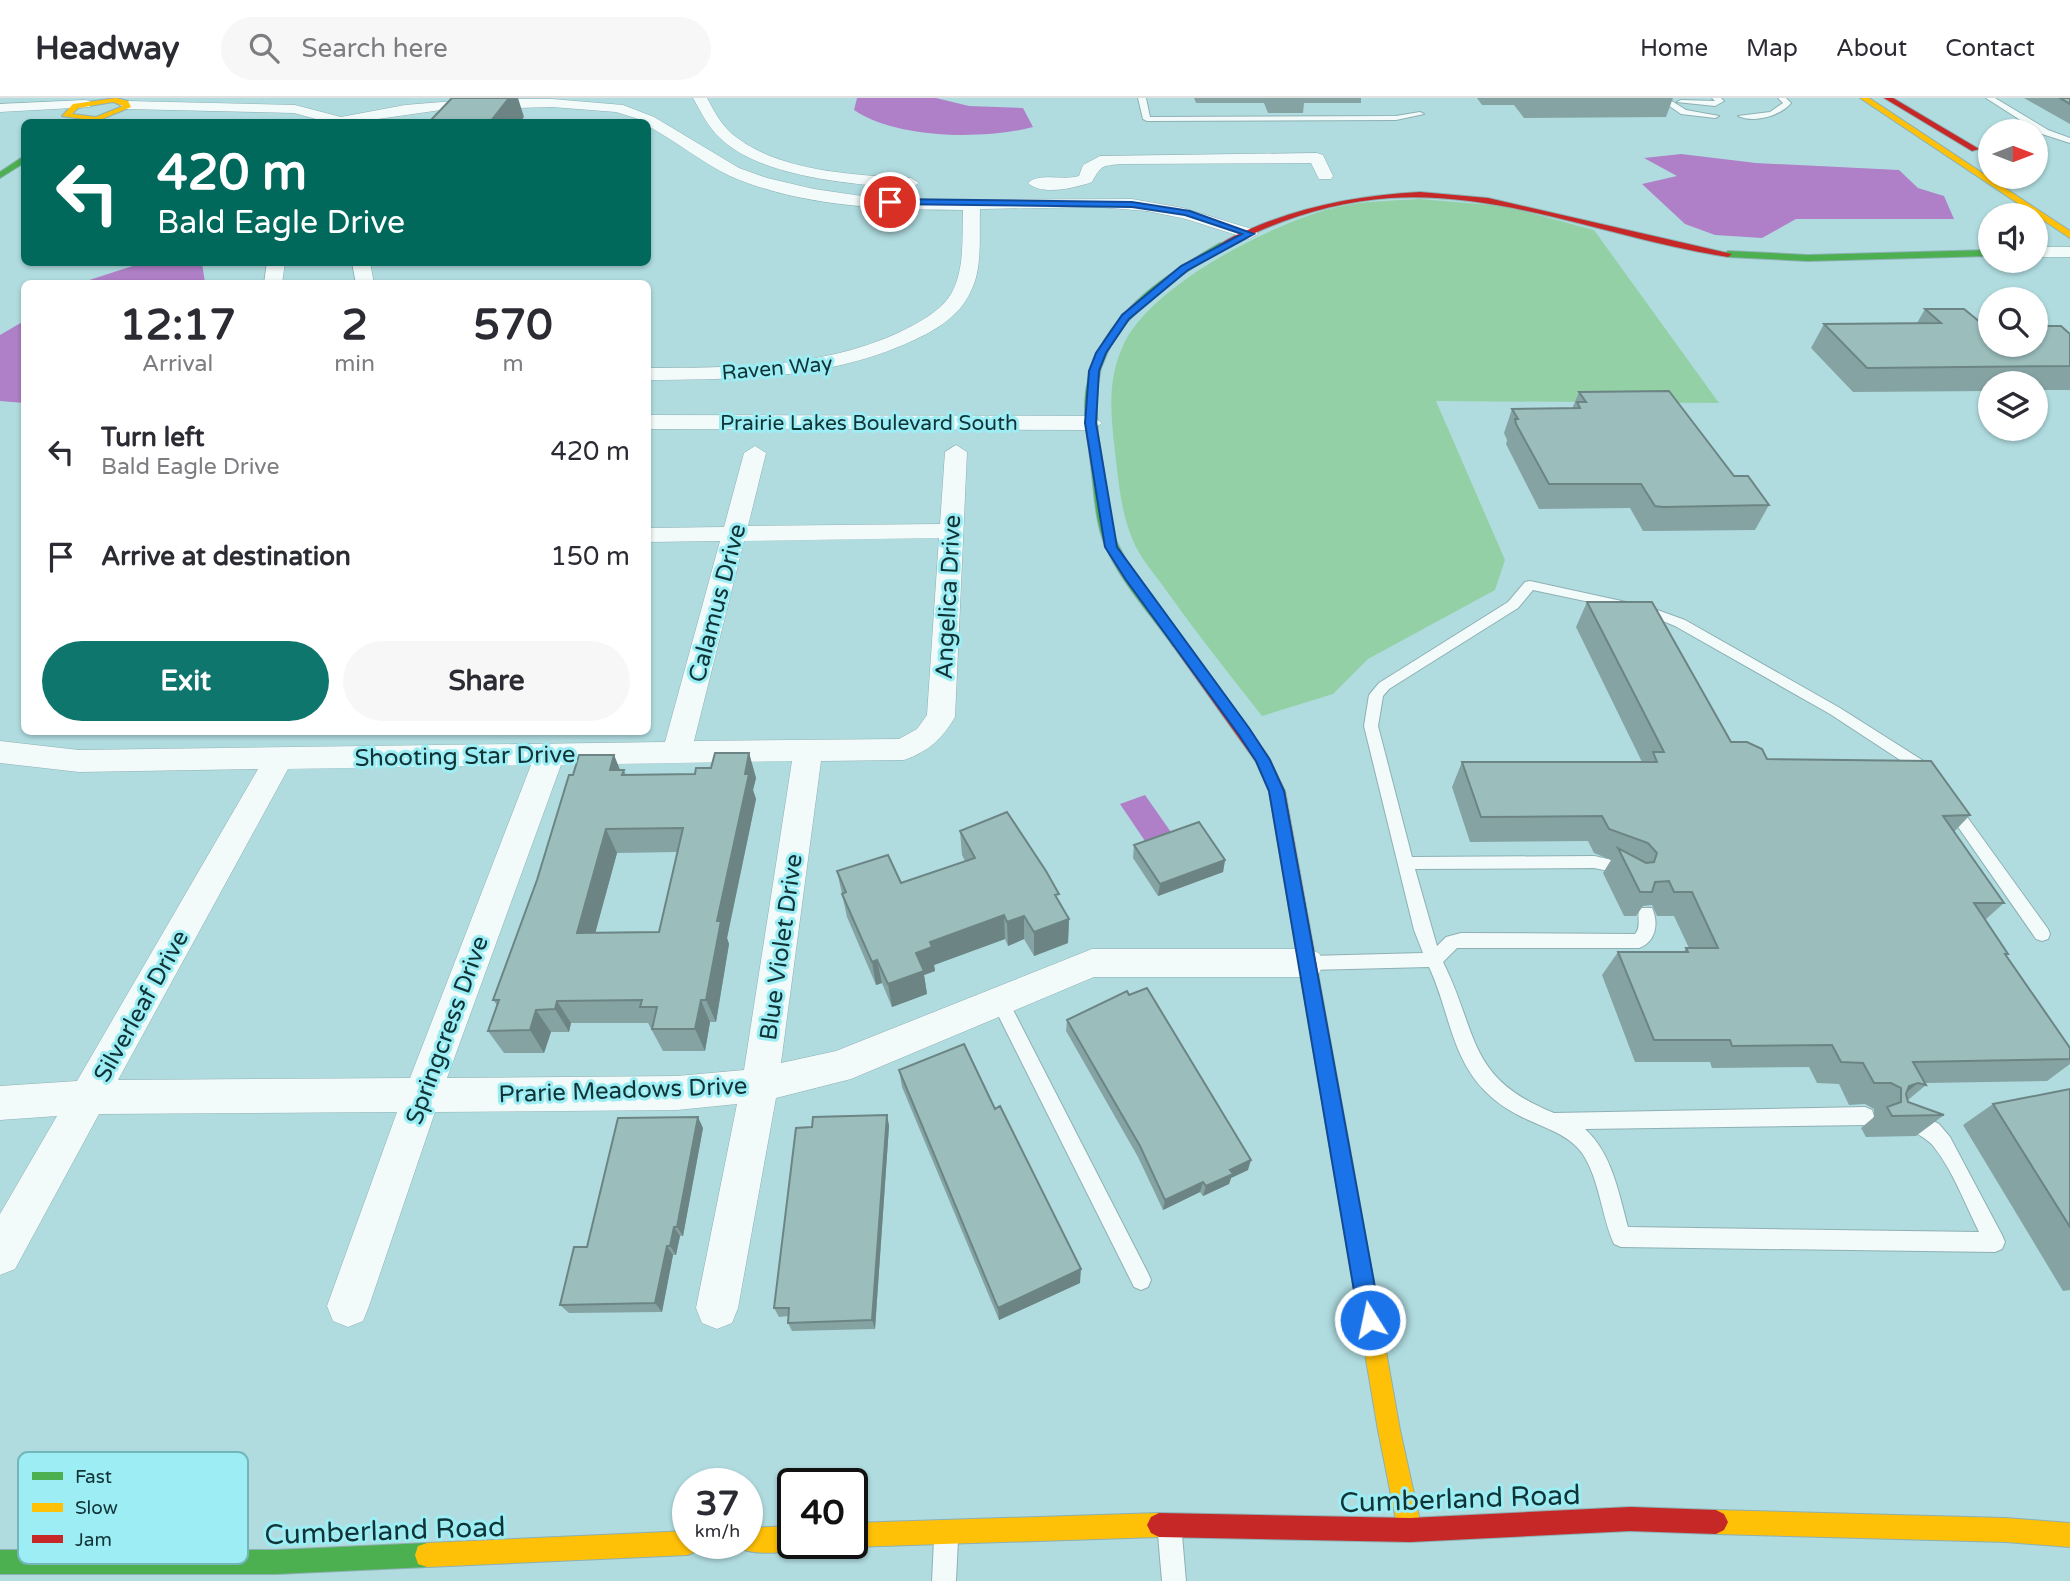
<!DOCTYPE html>
<style>
:root{--surface:#fff;--page:#f7f7f7;--text:#2b2b33;--muted:#7c7c81;--line:#e1e1e2;--accent:#0f766e}
body{margin:0;font-family:"Varela Round",sans-serif;background:var(--page);color:var(--text);height:100vh;display:flex;flex-direction:column;font-size:26px;white-space:nowrap}
*{box-sizing:border-box;margin:0}
p{font-size:23px;color:var(--muted)}
.icon{flex:none;width:38px;height:38px;fill:none;stroke:currentColor;stroke-width:2;stroke-linecap:round;stroke-linejoin:round}
.map{position:relative;flex:1;overflow:hidden}
.drawer{position:absolute;left:21px;top:182px;width:630px;height:455px;display:flex;flex-direction:column;background:var(--surface);border-radius:10px;box-shadow:0 2px 5px #0004}
.drawer>*{flex:none}
.top-card{position:absolute;left:21px;top:21px;width:630px;height:147px;border-radius:10px;box-shadow:0 2px 5px #0004;background:#00695c;color:#fff;overflow:hidden}
.needle{width:46px;rotate:90deg}
.fabs{position:absolute;left:1978px;top:21px;display:grid;gap:14px}
.fabs a{display:grid;place-items:center;width:70px;height:70px;border-radius:50%;background:var(--surface);box-shadow:0 2px 5px #0004;font-size:35px}
.speed{position:absolute;left:672px;top:1370px;display:flex;gap:14px;font-size:35px;font-weight:700;text-align:center}
.speed>*{display:grid;place-content:center;width:91px;height:91px;border-radius:50%;background:var(--surface);box-shadow:0 2px 5px #0004;line-height:1}
.speed small{font-size:18px;font-weight:400}
.speed .limit{border:4px solid #111;border-radius:10px;background:#fff;color:#111}
.pin{position:absolute;display:grid;place-items:center;width:60px;height:60px;color:#fff;margin:-30px;border:4px solid #fff;border-radius:50%;box-shadow:0 2px 7px #0007}
.me{position:absolute;width:77px;margin:-38px;rotate:350deg;stroke-linejoin:round;filter:drop-shadow(0 0 5px #0008)}
.turn{display:flex;align-items:center;gap:24px;height:147px;padding:0 21px;font-size:32px}
.turn .icon{width:91px;height:91px;stroke-width:2.5}
.turn b{display:block;font-size:49px;line-height:60px}
.eta{display:flex;justify-content:space-evenly;align-items:center;height:119px;text-align:center}
.eta b{font-size:42px;font-weight:700;line-height:49px}
.primary-button{display:flex;gap:14px;margin-top:auto;padding:14px 21px}
.primary-button a{flex:1;height:80px;border-radius:42px;background:var(--accent);color:#fff;font-size:28px;font-weight:700;line-height:80px;text-align:center}
.primary-button a+a{background:var(--page);color:var(--text)}
ul{padding:0;list-style:none}
li{display:flex;align-items:center;gap:21px;height:105px;padding:0 21px}
li div{flex:1}
li b{display:block;font-size:26px}
li em{font-style:normal}
header{display:flex;align-items:center;gap:42px;box-sizing:border-box;height:98px;padding:0 35px;background:var(--surface);border-bottom:2px solid var(--line)}
header strong{font-size:33px}
nav{display:flex;gap:38px;margin-inline-start:auto;font-size:24px}
.search{width:490px;height:63px;background:var(--page);display:flex;align-items:center;gap:18px;box-sizing:border-box;padding:0 24px;border-radius:38px;color:var(--muted);font-size:26px}
.map>svg:first-child{display:block}
.green{fill:#93d0a5}
.water{fill:#af80c7}
.lines{fill:none;stroke-linecap:round;stroke-linejoin:round}
.lane-casing{stroke:#8db0b3;stroke-width:2}
.street-casing{stroke:#8db0b3;stroke-width:1}
.fast-casing{stroke:#8db0b3;stroke-width:2}
.slow-casing{stroke:#8db0b3;stroke-width:2}
.jam-casing{stroke:#8db0b3;stroke-width:2}
.lane{fill:#f3fafa;fill-rule:evenodd}
.street{fill:#f3fafa;fill-rule:evenodd}
.fast{fill:#4caf50;fill-rule:evenodd}
.slow{fill:#ffc107;fill-rule:evenodd}
.jam{fill:#c62828;fill-rule:evenodd}
.wall{fill:#85a3a3;fill-rule:evenodd}
.shaded-wall{fill:#6c8584}
.building{fill:#9bbebd;stroke:#6c8584;stroke-width:2;fill-rule:evenodd}
.route{fill:#1a73e8;stroke:#114b97;stroke-width:2}
.labels{text-anchor:middle;stroke-width:6;stroke-linejoin:round;paint-order:stroke}
.far-street-label{font-size:21px;fill:#103336;stroke:#9ceef4}
.street-label{font-size:24px;fill:#103336;stroke:#9ceef4}
.near-street-label{font-size:28px;fill:#103336;stroke:#9ceef4}
.key{fill:#9ceef4;stroke:#72b6bb;stroke-width:2}
.key-label{font-size:19px;fill:#103336}
</style>
<header>
<strong>Headway</strong>
<div class="search"><svg class="icon" aria-label="search" viewBox="0 0 24 24"><circle cx="10" cy="10" r="6"/><path d="M15 15l6 6"/></svg>Search here</div>
<nav><a>Home</a><a>Map</a><a>About</a><a>Contact</a></nav>
</header>
<div class="map">
<svg width="2070" height="1483" viewBox="0 0 2070 1483">
<rect width="100%" height="100%" fill="#b0dce0"/>
<path class="green" d="M1419 101 1504 108 1594 132 1719 305 1436 303 1505 462 1495 492 1368 561 1333 596 1262 618C1230 577 1198 537 1168 495 1158 480 1143 464 1135 447 1121 417 1119 387 1115 354 1111 318 1107 284 1122 250 1147 189 1268 128 1329 111 1358 103 1389 103 1419 101Z"/>
<path class="water" d="M857 0H936L969 8 1023 10 1033 29C984 42 897 41 854 12Z
M1681 56 1756 65 1899 72 1918 90 1944 98 1954 121H1796L1762 140 1715 137 1685 126 1642 86 1677 78 1644 60Z
M142 165H202L205 185H80Z
M24 223V305L0 303V237Z
M1145 697 1173 737 1147 746 1120 706Z"/>
<g class="lines">
<defs>
<path id="lane" d="M1138 0H1146L1150 19 1396 18 1420 14 1424 16 1396 22 1147 23 1143 21Z
M1658 0H1667L1686 12 1719 18 1715 20 1681 16Z
M1712 0H1721L1724 3 1715 8 1677 4 1681 2 1715 3Z
M1778 0H1786L1791 5C1779 19 1754 25 1738 18L1770 14 1783 5Z
M1986 0H1995L2048 32 2070 40V45L2042 36Z
M340 22 343 24H335L336 22Z
M1530 483 1649 509 1685 522 1840 610 1933 669 1935 673 1928 678 1923 677 1830 616 1675 528 1646 516 1533 492 1518 510 1389 591 1383 598 1378 628 1412 759 1594 758C1609 761 1626 764 1635 777L1633 781 1627 783 1608 773 1594 770 1415 771 1437 848 1446 839 1461 835 1635 836C1642 828 1636 819 1640 810H1652C1659 825 1656 844 1639 850H1457L1443 864C1479 936 1466 980 1554 1015L1865 1009 1872 1012 1874 1018 1872 1024 1865 1027 1585 1031C1612 1055 1619 1096 1628 1129L1979 1134C1965 1106 1953 1073 1934 1049 1925 1037 1906 1033 1901 1020L1903 1014 1910 1011 1939 1026 1950 1039 2002 1137 2005 1144 2002 1151 1995 1154 1621 1149 1614 1146C1601 1117 1600 1082 1582 1055 1566 1034 1540 1029 1518 1017 1502 1009 1487 997 1476 983 1450 949 1447 907 1429 869L1309 872 1303 870 1300 865 1303 860 1309 858 1423 855 1414 832 1364 628 1369 597 1379 585 1508 504 1525 484Z
M1952 703 1957 705 2048 831 2050 836 2048 841 2042 843 2036 841 1947 713 1944 709 1947 705Z
M1000 895 1006 898 1148 1175 1151 1182 1148 1189 1141 1192 1134 1189 991 903 994 898Z
M1170 1425 1178 1429 1182 1437 1186 1483H1162L1158 1437 1162 1429Z
M946 1430 954 1434 958 1442 956 1483H932L934 1442 938 1434Z"/>
<path id="street" d="M693 0H707C714 13 721 26 732 36 778 74 854 77 911 80L919 85 911 90C856 87 761 80 720 40 708 29 701 14 693 0Z
M479 1H552L623 7 654 19 739 70 767 80 814 91 862 98 929 102 1132 101 1183 110 1255 132 1258 136 1249 141 1186 121 1147 113 1098 109 980 111C979 139 983 171 970 195 959 218 936 232 914 242 829 282 740 281 648 282V270C735 269 820 271 900 234 918 225 940 214 951 196 965 172 962 139 963 112 887 112 801 109 730 78 701 64 676 43 648 28V24L616 14 552 9 441 12 357 24H327L294 15 127 11 120 7 127 3 295 7 341 19 405 7Z
M85 2 90 3V9L0 14V6Z
M1317 55 1323 57 1333 78 1331 81H1319L1311 65 1123 66C1102 68 1102 66 1092 84 1075 90 1042 98 1028 85 1039 74 1064 83 1079 78L1083 67 1100 58Z
M2035 149H2070V159H2035Z
M267 164H285L282 186H264Z
M352 164H370L374 186H356Z
M648 317 1091 318 1102 325 1091 332 648 331Z
M956 347 967 354 955 619C943 640 928 654 904 662L821 663 781 965 836 953 1092 851H1307L1319 855 1324 865 1319 875 1307 879H1094L851 981 776 1000 738 1210 732 1225 717 1231 702 1225 696 1210 737 1006 677 1012 435 1014 369 1208 363 1223 348 1229 333 1223 327 1208 397 1014 99 1016 15 1171 0 1177V1116L57 1018 0 1022V988L77 983 258 671 79 674 0 665V643L79 652 665 644 720 443 648 444V430L724 429 744 355 755 348 766 355 748 428 940 426 945 354ZM939 440 927 617 917 631 899 641 694 643 744 443ZM792 663 744 972 677 978 447 980 561 667ZM531 667 410 980 118 982 288 671Z"/>
<path id="fast" d="M21 60H24V65L0 80V74Z
M1220 145 1227 147 1161 191 1124 227 1111 246 1101 270 1096 296 1098 336 1114 439 1135 479 1185 545 1178 549 1173 548C1152 518 1126 490 1109 456 1095 429 1095 398 1091 368 1089 347 1084 326 1085 304 1089 226 1159 180 1220 145Z
M1990 152V158L1808 163 1728 159 1724 156 1728 153 1808 157Z
M427 1445 436 1448 439 1457 436 1466 427 1469 276 1476H0V1452H276Z"/>
<path id="slow" d="M116 0 128 3 131 9 97 23 62 18 73 6ZM113 4 123 8 96 19 72 16 78 10Z
M1860 0H1869L2070 133V140Z
M1342 1053 1349 1055 1352 1062 1400 1332 1422 1432 1418 1440 1410 1444 1402 1440 1398 1432 1378 1332 1332 1062 1335 1055Z
M1716 1412 2006 1420 2070 1425V1449L2006 1444 1716 1436 1708 1432 1704 1424 1708 1416Z
M1159 1415 1167 1419 1171 1427 1167 1435 1159 1439 852 1449 844 1446H852V1425Z
M793 1428V1446H803C791 1457 753 1457 739 1450L736 1446H747V1430Z
M688 1433V1446H700L696 1453 688 1457 427 1469 418 1466 415 1457 418 1448 427 1445Z"/>
<path id="jam" d="M1884 0H1893L1979 51 1972 53Z
M1420 94 1488 100 1732 156 1728 159C1615 142 1506 93 1390 100 1344 103 1298 116 1257 134 1246 139 1228 153 1219 147 1231 138 1248 132 1262 126 1313 106 1365 97 1420 94Z
M1178 541 1183 542 1268 658 1285 693 1352 1062 1349 1069 1342 1071 1335 1069 1332 1062 1269 693 1256 664 1171 545Z
M1630 1409 1716 1412 1724 1416 1728 1424 1724 1432 1716 1436 1630 1433 1410 1444 1159 1439 1151 1435 1147 1427 1151 1419 1159 1415 1410 1420Z"/>
</defs>
<use href="#lane" class="lane-casing"/>
<use href="#street" class="street-casing"/>
<use href="#fast" class="fast-casing"/>
<use href="#slow" class="slow-casing"/>
<use href="#jam" class="jam-casing"/>
<use href="#lane" class="lane"/>
<use href="#street" class="street"/>
<use href="#fast" class="fast"/>
<use href="#slow" class="slow"/>
<use href="#jam" class="jam"/>
</g>
<path class="wall" d="M1194 0H1361V5H1304L1303 15H1268L1264 5H1196Z
M1477 0H1673L1666 19 1524 20 1514 7H1482Z
M2024 0H2070V26Z
M1925 211 1986 229 2070 236V292H2035V285H1990V293L1853 294 1811 250 1824 226 1917 225Z
M1579 294 1734 378 1769 407 1755 432 1650 433H1643L1630 410 1539 411 1508 350 1506 346 1507 342 1504 335 1512 311H1572Z
M1587 504 1731 644 1767 661 1970 717 1954 734 2004 805 1985 822 2008 856 2006 858 2070 950V966L2047 983 1925 985 1926 987 1908 1002V1004L1944 1017 1916 1038 1866 1039 1861 1030 1874 1019V1011L1865 1006 1849 1007 1839 986 1817 985 1809 969 1712 970 1710 964H1635L1602 877 1618 854H1684L1686 850H1689L1674 818H1657L1652 807 1643 808 1636 818H1624L1603 775 1611 762 1594 755 1588 743 1470 744 1452 689 1462 664H1642L1576 529Z
M749 655 756 680 753 692 756 701 727 840 729 846 716 924H710L705 953H663L648 925H571L569 934H551L544 955H504L488 933 497 907 493 902 537 782 573 677 614 657 620 672H624L626 677 695 676ZM677 754 659 834 595 835 617 755Z
M960 733 1059 805 1069 821 1068 845 1034 858 1024 841 1008 848 1005 841 934 867 935 873 924 877 927 896 892 909 882 885 876 887 847 819 837 773 901 785 965 763 962 757Z
M1134 747 1225 762 1223 774 1158 798 1133 760Z
M1067 922 1248 1072 1231 1080 1229 1086 1203 1098 1200 1094 1163 1112 1138 1059 1066 933Z
M899 972 995 1011 1080 1185 999 1222 902 989Z
M2070 991V1192L2063 1193 1963 1027 1993 1006Z
M887 1017 889 1028 875 1231 792 1233 788 1225 789 1218 779 1219 774 1210 812 1029Z
M703 1030 683 1138H680L676 1157H673L662 1214 569 1215 560 1207 587 1149Z"/>
<path class="shaded-wall" d="M509 0H518L524 19 520 24H490Z
M749 655 756 680 753 692 756 701 727 840 729 846 716 924 706 902 717 823Z
M614 657 624 682 610 672Z
M606 731 617 755 589 858 577 835Z
M1225 762 1223 774 1158 798 1160 786Z
M1004 817 1005 841 934 867 935 873 924 877 927 896 892 909 888 886 916 855 930 844Z
M1024 818V841L1008 848 1007 824Z
M1069 821 1068 845 1034 858V834Z
M877 862 882 885 876 887 872 864Z
M701 902 710 924 705 953 695 931Z
M557 903 571 925 569 934 555 911Z
M536 912 551 934 544 955 530 932Z
M1918 985 1901 999 1909 988Z
M887 1017 889 1028 875 1231 872 1222Z
M698 1019 703 1030 683 1138 677 1129Z
M1251 1062 1248 1072 1231 1080 1229 1086 1203 1098 1206 1088 1230 1072Z
M1203 1084 1200 1094 1163 1112 1165 1102Z
M674 1129 680 1138 676 1157 670 1148Z
M667 1148 673 1157 662 1214 655 1205Z
M1081 1171 1080 1185 999 1222 998 1210Z"/>
<path class="building" d="M452 0H509L490 24H429Z
M2060 0H2070V6Z
M1925 211H1964L1986 229H1990V247H2035V228H2061L2070 236V268L1867 270 1824 226 1941 225Z
M1669 293 1734 378H1748L1769 407 1663 409 1655 408 1641 386H1549L1516 326 1515 321H1518L1512 311 1580 310 1577 304H1586L1579 294Z
M1587 504H1652L1731 644H1747L1762 651 1767 661 1931 663 1970 717 1943 718 2004 805H1974L2008 856H2005L2070 950V961L1913 964 1926 987 1918 985 1909 988 1906 996 1908 1004 1944 1017 1892 1018 1887 1009 1901 1004V990L1891 985H1874L1863 965 1841 964 1832 947 1732 948 1730 942H1654L1618 854H1688L1686 850H1718L1692 794H1674L1669 783 1655 784 1652 794H1640L1618 750 1646 765 1654 764 1657 755 1648 745 1609 731 1602 718 1481 719 1462 664H1657L1653 654H1664Z
M715 655H749L745 676H749L717 823H721L706 902H701L695 931H652L657 909H640L642 902 557 903 555 911 536 912 530 932 488 933 499 902H493L537 782 569 677H573L579 657H614L610 672H624L622 677 695 676 696 670H711ZM683 730 659 834 577 835 606 731Z
M1007 714 1046 773 1059 796 1055 797 1069 821 1034 834 1024 818 1007 824 1004 817 930 844 932 849 916 855 924 873 888 886 877 862 872 864 842 796 846 794 837 773 888 757 901 785 975 760 960 733Z
M1199 724 1225 762 1160 786 1134 747Z
M1147 890 1251 1062 1230 1072 1233 1076 1206 1088 1203 1084 1165 1102 1140 1048 1067 922 1127 893 1129 897Z
M964 946 995 1011 1000 1008 1081 1171 998 1210 899 972Z
M2070 991V1129L1993 1006Z
M887 1017 872 1222 788 1225 789 1210H774L796 1030 812 1029 813 1019Z
M698 1019 677 1129H674L670 1148H667L655 1205 560 1207 574 1149H587L618 1020Z"/>
<path class="route" d="M890 101 1132 104 1190 113 1254 136 1188 172 1129 221 1106 255 1099 273 1096 325 1117 449 1249 630 1270 662 1284 693 1381 1222 1377 1230 1370 1233 1362 1230 1359 1222 1269 693 1256 663 1239 637 1126 482 1105 449 1085 325 1089 273 1096 255 1122 217 1181 168 1242 136 1185 117 1132 109 887 106Z"/>
<g class="labels">
<g class="far-street-label">
<text transform="translate(777 270) rotate(-5)" y="7">Raven Way</text>
<text x="869" y="332">Prairie Lakes Boulevard South</text>
</g>
<g class="street-label">
<text transform="translate(948 499) rotate(-87)" y="8">Angelica Drive</text>
<text transform="translate(717 505) rotate(-75)" y="8">Calamus Drive</text>
<text transform="translate(465 658) rotate(-1)" y="8">Shooting Star Drive</text>
<text transform="translate(781 849) rotate(-82)" y="8">Blue Violet Drive</text>
<text transform="translate(141 908) rotate(-61)" y="8">Silverleaf Drive</text>
<text transform="translate(447 932) rotate(-70)" y="8">Springcress Drive</text>
<text transform="translate(623 992) rotate(-2)" y="8">Prarie Meadows Drive</text>
</g>
<g class="near-street-label">
<text transform="translate(1460 1400) rotate(-2)" y="10">Cumberland Road</text>
<text transform="translate(385 1432) rotate(-2)" y="10">Cumberland Road</text>
</g>
</g>
<rect x="18" y="1354" width="230" height="112" rx="10" class="key"/>
<rect x="32" y="1374" width="31" height="8" fill="#4caf50"/>
<rect x="32" y="1405" width="31" height="9" fill="#ffc107"/>
<rect x="32" y="1437" width="31" height="8" fill="#c62828"/>
<g class="key-label">
<text x="75" y="1385">Fast</text>
<text x="75" y="1416">Slow</text>
<text x="75" y="1448">Jam</text>
</g>
</svg>
<div class="fabs">
<a><svg class="needle" viewBox="-14 -14 28 28"><path d="M0-13l5 13h-10z" fill="#e53935"/><path d="M0 13l5-13h-10z" fill="#7c7c81"/></svg></a>
<a><svg class="icon" aria-label="sound" viewBox="0 0 24 24"><path d="M4 9h4l5-4v14l-5-4H4zM17 9q2 3 0 6"/></svg></a>
<a><svg class="icon" aria-label="search" viewBox="0 0 24 24"><circle cx="10" cy="10" r="6"/><path d="M15 15l6 6"/></svg></a>
<a><svg class="icon" aria-label="layers" viewBox="0 0 24 24"><path d="M12 4l9 5-9 5-9-5zM3 14l9 5 9-5"/></svg></a>
</div>
<div class="speed"><div>37<small>km/h</small></div><div class="limit">40</div></div>
<div class="pin" style="left:890px;top:104px;background:#d93025"><svg class="icon" aria-label="arrive" viewBox="0 0 24 24"><path d="M6 21V4h12l-3 4 3 4H6"/></svg></div>
<svg class="me" style="left:1370px;top:1222px" viewBox="-20 -20 40 40"><circle r="17" fill="#1a73e8" stroke="#fff" stroke-width="3"/><path d="M0-11L8 9 0 5-8 9z" fill="#fff"/></svg>
<div class="top-card">
<div class="turn"><svg class="icon" aria-label="left" viewBox="0 0 24 24"><path d="M17 20v-9H6M10 6l-5 5 5 5"/></svg><div><b>420 m</b>Bald Eagle Drive</div></div>
</div>
<section class="drawer">
<div class="eta">
<div><b>12:17</b><p>Arrival</p></div>
<div><b>2</b><p>min</p></div>
<div><b>570</b><p>m</p></div>
</div>
<ul>
<li><svg class="icon" aria-label="left" viewBox="0 0 24 24"><path d="M17 20v-9H6M10 6l-5 5 5 5"/></svg><div><b>Turn left</b><p>Bald Eagle Drive</p></div><em>420 m</em></li>
<li><svg class="icon" aria-label="arrive" viewBox="0 0 24 24"><path d="M6 21V4h12l-3 4 3 4H6"/></svg><div><b>Arrive at destination</b></div><em>150 m</em></li>
</ul>
<div class="primary-button"><a>Exit</a><a>Share</a></div>
</section>
</div>
